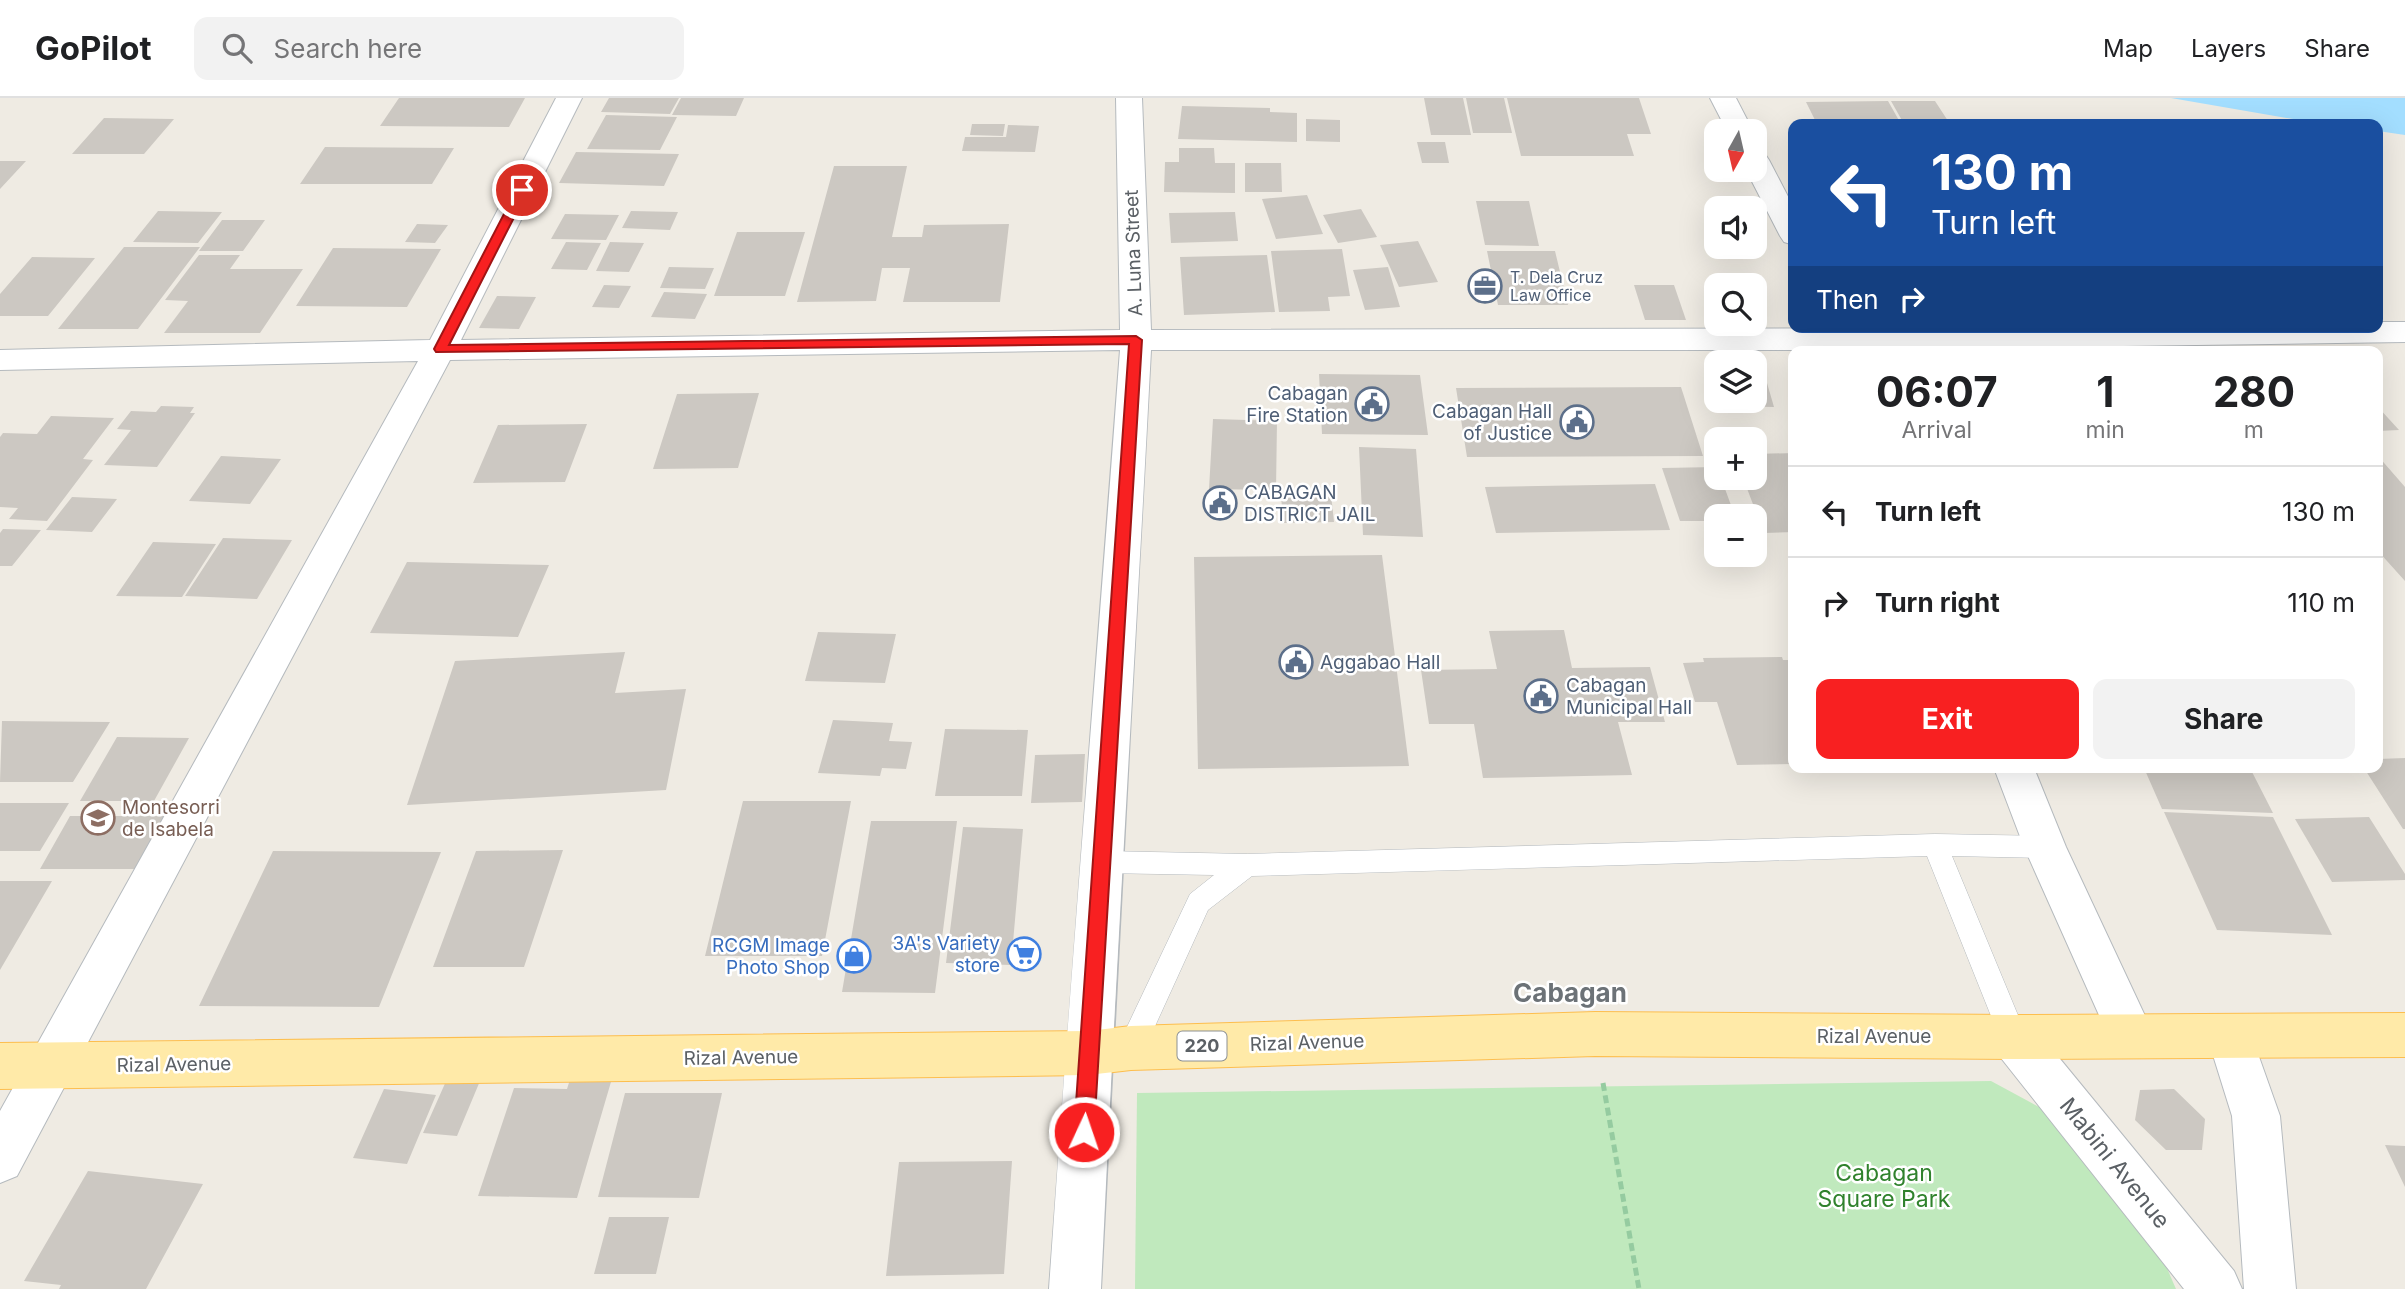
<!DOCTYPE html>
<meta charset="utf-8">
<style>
:root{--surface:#fff;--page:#f2f2f2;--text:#202124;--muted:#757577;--line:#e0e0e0;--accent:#f82021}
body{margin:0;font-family:Inter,sans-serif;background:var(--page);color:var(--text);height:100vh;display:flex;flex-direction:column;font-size:26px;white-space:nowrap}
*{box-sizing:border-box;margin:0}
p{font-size:23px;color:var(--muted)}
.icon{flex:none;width:38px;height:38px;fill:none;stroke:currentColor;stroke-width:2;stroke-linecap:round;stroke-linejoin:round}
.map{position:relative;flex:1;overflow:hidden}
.side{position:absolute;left:1788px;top:248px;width:595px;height:427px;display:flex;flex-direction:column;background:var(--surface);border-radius:14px;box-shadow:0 7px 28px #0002}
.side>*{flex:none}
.hud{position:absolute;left:1788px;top:21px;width:595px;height:214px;border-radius:14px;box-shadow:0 7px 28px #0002;background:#1a4fa0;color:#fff;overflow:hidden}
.needle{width:46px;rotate:188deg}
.fabs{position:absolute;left:1704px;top:21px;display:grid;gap:14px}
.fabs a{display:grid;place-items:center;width:63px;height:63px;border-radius:14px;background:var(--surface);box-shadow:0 7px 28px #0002;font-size:35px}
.pin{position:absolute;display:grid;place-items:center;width:60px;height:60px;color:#fff;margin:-30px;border:4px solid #fff;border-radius:50%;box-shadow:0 2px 7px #0007}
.me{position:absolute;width:77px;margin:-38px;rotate:3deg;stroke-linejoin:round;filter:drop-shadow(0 0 5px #0008)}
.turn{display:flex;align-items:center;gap:24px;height:147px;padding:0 28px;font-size:32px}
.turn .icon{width:91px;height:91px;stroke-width:2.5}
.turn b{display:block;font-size:49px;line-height:60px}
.then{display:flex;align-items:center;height:66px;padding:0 28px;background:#0003;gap:14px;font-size:26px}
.eta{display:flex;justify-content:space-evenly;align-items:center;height:119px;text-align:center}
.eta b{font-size:42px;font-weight:700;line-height:49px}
.action{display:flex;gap:14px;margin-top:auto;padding:14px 28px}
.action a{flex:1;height:80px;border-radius:14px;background:var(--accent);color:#fff;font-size:28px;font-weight:700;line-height:80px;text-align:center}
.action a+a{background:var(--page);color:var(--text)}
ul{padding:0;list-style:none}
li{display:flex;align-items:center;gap:21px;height:91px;padding:0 28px;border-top:2px solid var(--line)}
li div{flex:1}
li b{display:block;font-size:26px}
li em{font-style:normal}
header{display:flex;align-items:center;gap:42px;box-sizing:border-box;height:98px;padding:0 35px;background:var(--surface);border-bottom:2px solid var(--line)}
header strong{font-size:33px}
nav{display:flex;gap:38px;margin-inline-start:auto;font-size:24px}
.search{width:490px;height:63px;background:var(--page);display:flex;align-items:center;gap:18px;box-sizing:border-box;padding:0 24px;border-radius:14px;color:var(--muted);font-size:26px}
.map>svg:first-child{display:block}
.green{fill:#c0e9bd}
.water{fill:#a3deff}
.building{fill:#ccc8c2}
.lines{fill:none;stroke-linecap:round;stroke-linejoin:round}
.lane-casing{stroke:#b5babe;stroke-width:1}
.street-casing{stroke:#b5babe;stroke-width:2}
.primary-casing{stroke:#fdbe4e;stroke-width:2}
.path{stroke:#95cba0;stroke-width:5;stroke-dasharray:8 4.5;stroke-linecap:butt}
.lane{fill:#fff;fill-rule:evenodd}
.street{fill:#fff;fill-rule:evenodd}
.primary{fill:#ffeaa8;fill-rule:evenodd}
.route{fill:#f82021;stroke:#a11515;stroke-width:2}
.labels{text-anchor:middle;stroke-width:5;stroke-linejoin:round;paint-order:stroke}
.far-service-label{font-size:16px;fill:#4e5e75;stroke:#fff;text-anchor:start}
.shield{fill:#fff;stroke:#8c9093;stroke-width:2}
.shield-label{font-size:18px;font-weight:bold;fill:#5b6065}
.street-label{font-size:19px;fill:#5b6065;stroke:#fff}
.service-label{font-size:19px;fill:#4e5e75;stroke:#fff;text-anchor:start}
.education-label{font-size:19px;fill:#785e54;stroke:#fff;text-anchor:start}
.shop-label{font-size:19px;fill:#366cbe;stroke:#fff;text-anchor:end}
.near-street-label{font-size:23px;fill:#5b6065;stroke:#fff}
.near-park-label{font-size:23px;fill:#30822d;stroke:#fff}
.district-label{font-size:26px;font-weight:bold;fill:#6c7277;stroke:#fff}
</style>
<header>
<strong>GoPilot</strong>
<div class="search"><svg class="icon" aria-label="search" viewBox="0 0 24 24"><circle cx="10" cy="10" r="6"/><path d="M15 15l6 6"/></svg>Search here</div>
<nav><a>Map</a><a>Layers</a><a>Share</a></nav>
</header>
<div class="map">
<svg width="2405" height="1191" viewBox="0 0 2405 1191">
<rect width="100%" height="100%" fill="#efebe3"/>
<path class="green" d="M1991 983 2054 1017 2146 1122 2176 1191H1135L1137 995Z"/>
<path class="water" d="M2171 0H2405V37L2378 33V26H2322Z"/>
<path class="building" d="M399 0H525L509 29 380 28Z
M609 0H679L670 16 601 14Z
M681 0H744L736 18 672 17Z
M1424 0H1463L1471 37H1431Z
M1466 0H1504L1512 35H1473Z
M1507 0H1639L1651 36H1627L1634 58H1521Z
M1888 3 1901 26H1817L1806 4Z
M1891 3H1935L1950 26H1904Z
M1182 8 1270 10V14L1297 15V44L1178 41Z
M606 17 677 19 660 52 587 51Z
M104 20 174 21 144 56H72Z
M1306 21 1340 22V44L1306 43Z
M972 26H1005L1003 38 970 37Z
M1008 27 1039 28 1035 54 962 53 965 39H1006Z
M1417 44H1445L1449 65H1422Z
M325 49 454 50 432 86H300Z
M1179 50H1214L1215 65H1235V95L1164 94 1165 64H1179Z
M576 54 679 56 664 88 559 85Z
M0 63H26L0 91Z
M1245 65H1281L1282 94H1245Z
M834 68H907L892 139H922L924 127 1009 126 1000 204H903L910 170H882L876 203 797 204Z
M1307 97 1323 136 1276 141 1262 101Z
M1476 103H1529L1539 148 1485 147Z
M1361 111 1377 139 1338 145 1323 117Z
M158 113 222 114 198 145 133 144Z
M631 113 678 114 670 132 622 130Z
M1235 114 1238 143 1171 145 1169 115Z
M565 116 619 117 606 142 551 141Z
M222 122H265L243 153H199Z
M417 126 448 127 435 145 405 144Z
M737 134H805L785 198H714Z
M1418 143 1438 184 1399 189 1380 147Z
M566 144 601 145 587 172 551 171Z
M610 144 644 145 629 174 596 173Z
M124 149H200L138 231H58Z
M333 150 441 151 407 209 296 208Z
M1342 151 1350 198 1328 199 1330 213 1279 214 1271 153Z
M1487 153H1555L1568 207H1498Z
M199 157H240L230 171H303L260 235H164L188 203 165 202Z
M1267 157 1275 214 1184 217 1180 159Z
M32 159 95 160 48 218H0V196Z
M669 169 714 170 705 191 660 190Z
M1388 169 1400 209 1365 212 1353 172Z
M604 187 631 188 619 210 592 209Z
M1634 187H1674L1686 222H1645Z
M664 194 707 196 695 221 651 219Z
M497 198 536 199 519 231 479 230Z
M1319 276 1420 277 1428 337 1322 336Z
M1755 285H1767L1774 309 1723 308 1722 303H1755Z
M1681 289 1703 358 1467 359 1456 290Z
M759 295 738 370 653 371 677 296Z
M161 308 194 309 190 315H195L157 369 104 367 131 332 117 331 131 313 156 314Z
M2378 309 2399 332 2378 333Z
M51 318 114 320 83 361 93 362 47 423 9 421 18 410 0 409V339L3 335 37 336Z
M1213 321 1277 323 1276 392 1209 391Z
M587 326 565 384 473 385 498 327Z
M1359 349 1416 351 1423 439 1363 437Z
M1794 355V434L1764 435 1743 380H1755V356Z
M221 358 281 361 250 406 189 403Z
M2378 358 2405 389V483L2378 453Z
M1717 369V380H1721L1735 418H1717V423H1680L1662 370Z
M1655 386 1670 432 1496 435 1485 389Z
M1281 396H1331L1334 424 1283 425Z
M72 399 117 401 92 434 46 432Z
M3 431 41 432 12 468H0V435Z
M223 440 292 442 257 501 185 498Z
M153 444 216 446 182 499 116 498Z
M1382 457 1409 668 1198 671 1194 459Z
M407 464 549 467 518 539 370 535Z
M1564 532 1572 570 1650 569 1665 624H1618L1632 677 1483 680 1474 626H1429L1421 572 1497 571 1489 533Z
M818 534 896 536 885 585 805 583Z
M625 554 615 595 686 591 666 692 407 707 455 563Z
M1782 559 1783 562H1794V666L1737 667 1717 604H1695L1683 565 1704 564 1703 560Z
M833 622 893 625 889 643 912 644 906 671 882 670 880 678 818 675Z
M2 623 110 624 73 684H0Z
M945 631 1028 632 1022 698H935Z
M117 639 189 640 154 703H80Z
M1085 656 1082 704 1031 705 1035 657Z
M2405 660V731H2403L2364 670H2378V661Z
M2144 670H2250L2273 715 2162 711Z
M743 703H851L822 858H705Z
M0 705H69L40 753H0Z
M2164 714 2273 719 2332 837 2217 832Z
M70 718H166L138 771H40Z
M2369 719 2405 776V782L2332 784 2295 721Z
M871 723H957L935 895 842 894Z
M963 729 1023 731 1011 867 946 865Z
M563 752 524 869H433L476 753Z
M273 753 441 754 379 909 199 908Z
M0 783H52L0 872Z
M572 975 613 977 577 1100 478 1098 514 990 567 991Z
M447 981 480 983 457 1038 423 1035Z
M384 991 436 997 407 1066 353 1060Z
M2174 991 2205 1021 2202 1052H2166L2135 1022 2140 992Z
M625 995H722L699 1100 598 1099Z
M2385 1047 2405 1048V1089Z
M1012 1063 1004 1176 886 1178 899 1064Z
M88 1073 203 1086 146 1191H59L61 1187 24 1183Z
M609 1119H669L656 1176H594Z"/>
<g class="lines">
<defs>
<path id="lane" d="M1935 736 2045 738 2054 741 2057 749 2054 757 2045 760 1952 758 2027 939 2023 948 2013 952 2003 948 1927 758 1252 778 1208 812 1141 959 1131 963 1121 959 1117 950 1190 796 1214 777 1103 775 1094 772 1091 764 1094 756 1103 753 1247 756Z"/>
<path id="street" d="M556 0H582L461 242 1120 232 1116 0H1142L1151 232 2378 229V224H2405V244L1847 252H1151C1135 565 1115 878 1101 1191H1049C1070 878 1097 565 1120 252L450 262 17 1078 0 1085V1013L418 263 0 272V252L430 242Z
M1710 0H1736L1753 33H1727Z
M1755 54 1765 56 1769 62 1794 110V147L1784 144 1780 138 1746 72H1755Z
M1994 670H2034L2066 749 2154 937 2147 953 2131 959 2115 953 2024 749Z
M2230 916 2246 922 2280 1018 2296 1191H2244L2232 1018 2207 938 2214 922Z
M2013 917 2029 923 2234 1173 2242 1191H2184L1997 955 1990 939 1997 923Z"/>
<path id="primary" d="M1595 914 2013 917 2405 915V959L2013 961 1595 958 1131 972 1088 977 0 991V945L1088 933 1131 928Z"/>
</defs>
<use href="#lane" class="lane-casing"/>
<use href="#street" class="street-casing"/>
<use href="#primary" class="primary-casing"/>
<path class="path" d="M1603 985 1639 1191"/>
<use href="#lane" class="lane"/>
<use href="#street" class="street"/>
<use href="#primary" class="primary"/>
</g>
<path class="route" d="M518 89 528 92 449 247 1136 238 1142 242 1094 1034 1091 1041 1084 1044 1077 1041 1074 1034 1129 246 436 254 434 251Z"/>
<defs>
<symbol id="office-ring" viewBox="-11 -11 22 22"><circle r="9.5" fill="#fff" stroke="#5c6f8a" stroke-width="1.5"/><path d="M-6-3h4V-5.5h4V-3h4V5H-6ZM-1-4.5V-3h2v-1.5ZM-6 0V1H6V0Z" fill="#5c6f8a"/></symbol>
<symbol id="civic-ring" viewBox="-11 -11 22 22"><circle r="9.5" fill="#fff" stroke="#5c6f8a" stroke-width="1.5"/><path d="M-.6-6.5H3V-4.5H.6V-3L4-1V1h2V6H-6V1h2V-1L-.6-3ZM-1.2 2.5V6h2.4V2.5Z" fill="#5c6f8a"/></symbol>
<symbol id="school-ring" viewBox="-11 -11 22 22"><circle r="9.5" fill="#fff" stroke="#8d6e63" stroke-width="1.5"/><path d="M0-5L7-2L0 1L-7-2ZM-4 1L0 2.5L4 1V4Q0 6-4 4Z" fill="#8d6e63"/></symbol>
<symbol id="supermarket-ring" viewBox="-11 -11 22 22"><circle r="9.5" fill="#fff" stroke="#3f7fe0" stroke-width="1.5"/><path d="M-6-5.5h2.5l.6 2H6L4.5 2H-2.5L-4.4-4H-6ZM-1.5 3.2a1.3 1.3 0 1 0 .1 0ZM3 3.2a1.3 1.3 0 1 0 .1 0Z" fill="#3f7fe0"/></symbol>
<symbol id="shop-ring" viewBox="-11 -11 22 22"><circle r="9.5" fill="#fff" stroke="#3f7fe0" stroke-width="1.5"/><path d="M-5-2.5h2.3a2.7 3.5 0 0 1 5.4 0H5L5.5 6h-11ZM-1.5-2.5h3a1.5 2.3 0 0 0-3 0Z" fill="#3f7fe0"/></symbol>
</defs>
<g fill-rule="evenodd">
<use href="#office-ring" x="1466" y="169" width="38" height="38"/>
<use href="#civic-ring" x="1353" y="287" width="38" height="38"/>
<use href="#civic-ring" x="1558" y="305" width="38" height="38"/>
<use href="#civic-ring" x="1201" y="386" width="38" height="38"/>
<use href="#civic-ring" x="1277" y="545" width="38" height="38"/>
<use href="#civic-ring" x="1522" y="579" width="38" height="38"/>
<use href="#school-ring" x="79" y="701" width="38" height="38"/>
<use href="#supermarket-ring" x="1005" y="837" width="38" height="38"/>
<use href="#shop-ring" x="835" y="839" width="38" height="38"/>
</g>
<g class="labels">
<g class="far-service-label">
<text x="1510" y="185">T. Dela Cruz<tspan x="1510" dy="18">Law Office</tspan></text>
</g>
<rect class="shield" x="1177.5" y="933.5" width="49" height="29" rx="5"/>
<g class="shield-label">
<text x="1202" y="954">220</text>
</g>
<g class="street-label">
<text transform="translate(1133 155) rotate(-92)" y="7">A. Luna Street</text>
<text x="1874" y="945">Rizal Avenue</text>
<text transform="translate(1307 944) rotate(-2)" y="7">Rizal Avenue</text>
<text transform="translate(741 959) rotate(-1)" y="7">Rizal Avenue</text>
<text transform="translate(174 966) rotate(-1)" y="7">Rizal Avenue</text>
</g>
<g class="service-label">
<text x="1348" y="302" text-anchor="end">Cabagan<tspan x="1348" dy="22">Fire Station</tspan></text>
<text x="1552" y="320" text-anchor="end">Cabagan Hall<tspan x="1552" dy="22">of Justice</tspan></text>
<text x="1244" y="401">CABAGAN<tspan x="1244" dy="22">DISTRICT JAIL</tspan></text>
<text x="1320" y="571">Aggabao Hall</text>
<text x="1566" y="594">Cabagan<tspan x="1566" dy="22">Municipal Hall</tspan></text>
</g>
<g class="education-label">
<text x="122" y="716">Montesorri<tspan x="122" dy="22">de Isabela</tspan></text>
</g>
<g class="shop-label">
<text x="1000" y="852">3A's Variety<tspan x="1000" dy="22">store</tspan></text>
<text x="830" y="854">RCGM Image<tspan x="830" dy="22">Photo Shop</tspan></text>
</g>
<g class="near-street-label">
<text transform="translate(2115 1065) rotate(51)" y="8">Mabini Avenue</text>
</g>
<g class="near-park-label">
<text x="1884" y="1083">Cabagan<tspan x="1884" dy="26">Square Park</tspan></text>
</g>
<g class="district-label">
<text x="1570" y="904">Cabagan</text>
</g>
</g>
</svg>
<div class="fabs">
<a><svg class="needle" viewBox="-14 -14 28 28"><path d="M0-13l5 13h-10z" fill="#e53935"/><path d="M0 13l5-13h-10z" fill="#757577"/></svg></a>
<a><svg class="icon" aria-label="sound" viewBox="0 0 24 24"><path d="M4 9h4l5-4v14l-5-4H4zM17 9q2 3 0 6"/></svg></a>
<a><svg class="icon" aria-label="search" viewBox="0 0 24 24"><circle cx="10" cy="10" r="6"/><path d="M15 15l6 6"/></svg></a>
<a><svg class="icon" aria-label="layers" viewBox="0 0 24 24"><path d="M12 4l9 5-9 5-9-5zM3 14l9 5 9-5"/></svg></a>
<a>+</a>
<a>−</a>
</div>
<div class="pin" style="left:522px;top:92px;background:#d93025"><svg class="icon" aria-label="arrive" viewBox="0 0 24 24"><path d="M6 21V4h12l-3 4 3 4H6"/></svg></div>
<svg class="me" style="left:1084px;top:1034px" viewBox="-20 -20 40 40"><circle r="17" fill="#f82021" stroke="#fff" stroke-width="3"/><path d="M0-11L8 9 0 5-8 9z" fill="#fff"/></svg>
<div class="hud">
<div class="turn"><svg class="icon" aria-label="left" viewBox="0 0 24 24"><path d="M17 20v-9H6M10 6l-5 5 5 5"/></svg><div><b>130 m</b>Turn left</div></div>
<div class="then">Then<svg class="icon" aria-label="right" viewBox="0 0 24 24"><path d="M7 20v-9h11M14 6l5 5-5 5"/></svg></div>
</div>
<section class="side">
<div class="eta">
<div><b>06:07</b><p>Arrival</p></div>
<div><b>1</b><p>min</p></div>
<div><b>280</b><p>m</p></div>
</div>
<ul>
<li><svg class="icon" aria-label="left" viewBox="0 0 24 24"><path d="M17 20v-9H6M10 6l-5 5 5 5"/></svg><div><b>Turn left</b></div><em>130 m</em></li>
<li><svg class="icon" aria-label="right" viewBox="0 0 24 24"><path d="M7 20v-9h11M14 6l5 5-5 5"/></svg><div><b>Turn right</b></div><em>110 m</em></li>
</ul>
<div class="action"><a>Exit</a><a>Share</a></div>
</section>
</div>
